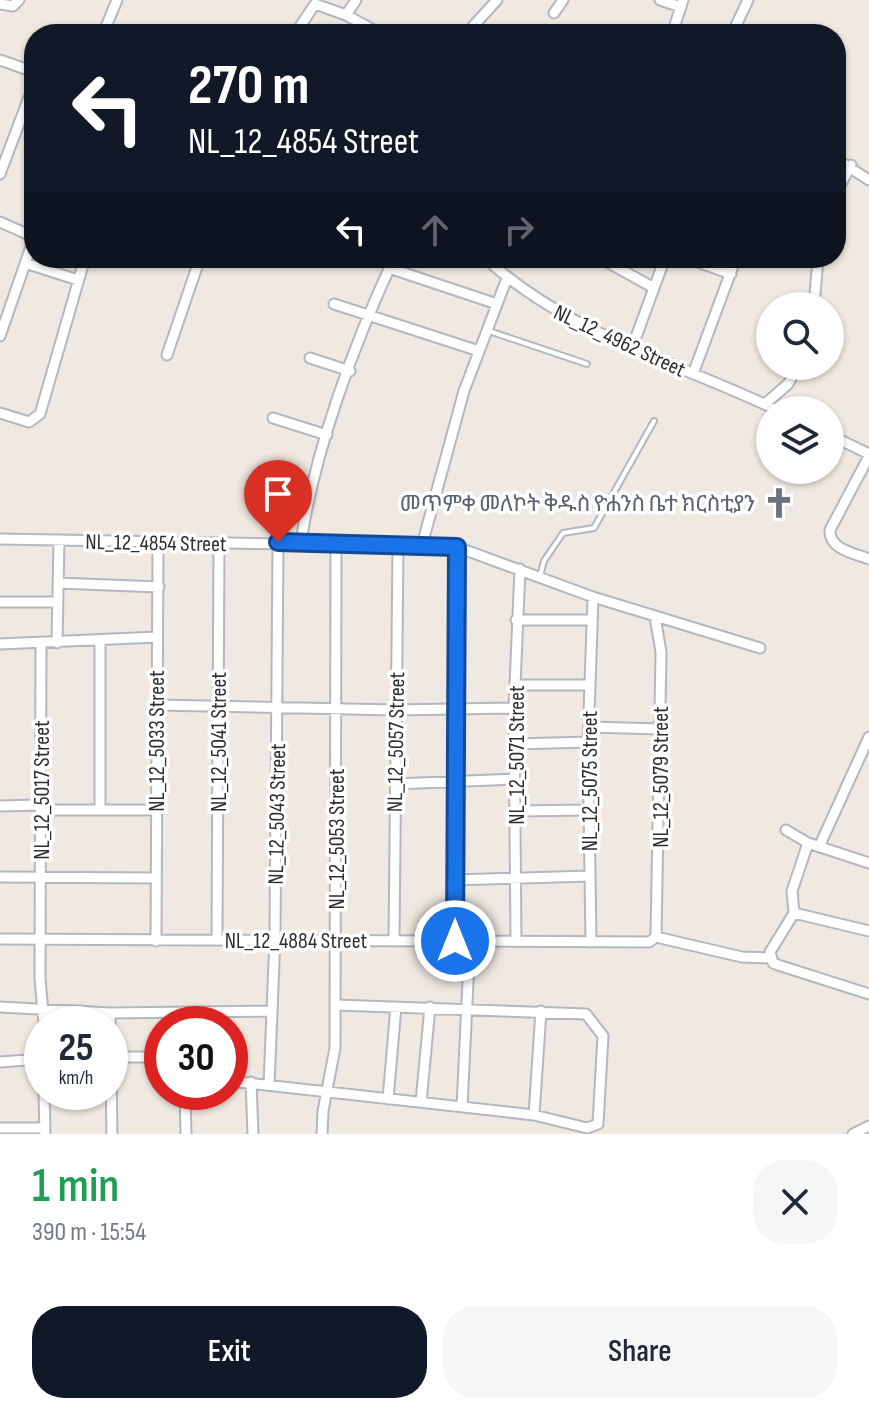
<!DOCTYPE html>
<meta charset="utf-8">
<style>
:root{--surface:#fff;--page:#f6f6f7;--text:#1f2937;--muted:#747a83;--accent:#111827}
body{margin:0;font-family:"Sofia Sans Condensed","Noto Sans Ethiopic",sans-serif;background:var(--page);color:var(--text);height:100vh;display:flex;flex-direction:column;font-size:30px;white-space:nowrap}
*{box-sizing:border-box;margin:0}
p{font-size:26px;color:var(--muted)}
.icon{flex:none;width:44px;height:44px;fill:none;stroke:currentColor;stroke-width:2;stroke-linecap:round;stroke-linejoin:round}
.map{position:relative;height:1134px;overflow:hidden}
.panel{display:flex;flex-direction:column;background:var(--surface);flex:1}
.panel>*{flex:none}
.hud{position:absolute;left:24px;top:24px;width:822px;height:244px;border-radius:32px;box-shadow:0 2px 6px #0004;background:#111827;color:#fff;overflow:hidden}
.fabs{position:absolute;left:756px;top:292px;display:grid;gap:16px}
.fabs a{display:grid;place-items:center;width:88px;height:88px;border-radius:50%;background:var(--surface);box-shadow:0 2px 6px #0004;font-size:40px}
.speed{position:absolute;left:24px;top:1006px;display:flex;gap:16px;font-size:40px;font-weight:700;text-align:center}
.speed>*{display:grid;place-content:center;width:104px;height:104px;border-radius:50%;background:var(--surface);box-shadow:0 2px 6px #0004;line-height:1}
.speed small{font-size:20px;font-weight:400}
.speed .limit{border:12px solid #d22;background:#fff;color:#111}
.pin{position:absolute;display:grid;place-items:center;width:68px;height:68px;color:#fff;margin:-82px -34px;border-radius:50% 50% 50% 0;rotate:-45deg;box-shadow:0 0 8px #0007}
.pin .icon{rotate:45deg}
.me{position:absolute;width:88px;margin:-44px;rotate:0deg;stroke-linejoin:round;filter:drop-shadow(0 0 6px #0008)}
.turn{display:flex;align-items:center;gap:28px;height:168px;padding:0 32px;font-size:36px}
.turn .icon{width:104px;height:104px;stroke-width:2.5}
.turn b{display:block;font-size:56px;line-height:68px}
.lanes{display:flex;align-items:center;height:76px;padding:0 32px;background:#0003;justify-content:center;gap:40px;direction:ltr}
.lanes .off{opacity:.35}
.round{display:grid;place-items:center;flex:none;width:84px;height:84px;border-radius:32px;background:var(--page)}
.summary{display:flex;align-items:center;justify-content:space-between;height:136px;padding:0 32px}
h1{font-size:48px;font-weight:600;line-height:60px;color:#1e9e55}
.cta{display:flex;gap:16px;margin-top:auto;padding:16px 32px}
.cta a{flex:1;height:92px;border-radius:32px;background:var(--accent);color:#fff;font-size:32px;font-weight:600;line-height:92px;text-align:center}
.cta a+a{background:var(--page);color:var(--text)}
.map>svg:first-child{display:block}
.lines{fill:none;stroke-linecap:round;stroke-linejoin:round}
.lane-casing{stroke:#b4b7c1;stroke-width:8}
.street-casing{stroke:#b4b7c1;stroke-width:13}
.lane{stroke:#fff;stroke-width:4}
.street{stroke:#fff;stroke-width:9}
.route-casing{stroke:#114b97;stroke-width:20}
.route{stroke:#1a73e8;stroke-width:14}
.labels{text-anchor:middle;stroke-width:7;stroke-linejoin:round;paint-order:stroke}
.street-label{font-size:22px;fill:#2e2e2e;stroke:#fff}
.worship-label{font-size:22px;fill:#5b616d;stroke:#fff;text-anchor:end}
</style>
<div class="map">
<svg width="869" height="1134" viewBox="0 0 869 1134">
<rect width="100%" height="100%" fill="#efe9e1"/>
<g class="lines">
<defs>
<path id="lane" d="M489 331 587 364
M540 576 544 561 563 533 594 528 654 421"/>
<path id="street" d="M356 0 346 15 381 34
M660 0 681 7
M0 4 13 6 19 0
M554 13 563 0
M733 32 748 0
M103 34 117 0
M295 34 315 4 346 15
M466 34 497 0
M672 34 683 0
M0 60 34 72
M836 159 869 180
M0 174 34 84
M836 193 851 165
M0 222 34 237
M485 258C569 335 677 362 777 410
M600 258 654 288
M686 258 731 274
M25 263 78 280
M389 268 497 304
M334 304 479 351
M814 306 818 258
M0 336 34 238
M632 348 665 258
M167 355 200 258
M310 358 350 371
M693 374 736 258
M765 404 788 384 798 366
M0 413 29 422 40 414 85 258
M273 418 327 435
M830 435 869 454
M869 456 830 530C829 549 853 553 869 559
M0 539 457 547 593 597 760 648
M301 542C315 449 354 344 394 258
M422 545 464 391 507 278
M58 583 159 587
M0 602H57
M655 617 661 652 656 937
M516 620H591
M41 642 40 978 44 1024
M57 643 59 540
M0 644 157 637
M515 685H590
M157 705 396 710 514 708
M589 727 660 729
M515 744 588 742
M395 784 515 779
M0 806 40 805
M40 810H156
M100 810V641
M516 811 589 810
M786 830 808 843
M819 847 869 737
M869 863 808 843 792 891 794 913 770 952 773 963 778 965 869 994
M0 877 155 878
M455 880 589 876
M794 913 869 931
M0 939 649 942 656 937 742 957 770 958
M217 940 219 543
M156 941 158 542
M394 941 398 544
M455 941 457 547
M516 941 514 708 520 569
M591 942 588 742 593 597
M0 1007 110 1013 272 1011
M210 1012V1024
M110 1013 112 1134
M110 1057H162
M0 1062 42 1059
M230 1081 534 1115 587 1128 598 1124 603 1036 586 1014 336 1005
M251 1082 253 1134
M269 1085 275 938 278 542
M44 1092 45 1134
M185 1092 186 1134
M388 1099 396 1007
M421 1102 430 1007
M462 1107 470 940
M534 1115 541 1011
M0 1128H45
M322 1134 323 1111 335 1048 336 543
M853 1134 869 1126"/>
</defs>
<use href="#lane" class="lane-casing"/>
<use href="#street" class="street-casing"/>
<use href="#lane" class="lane"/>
<use href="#street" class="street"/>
</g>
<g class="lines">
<defs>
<path id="route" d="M278 542 457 547 455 941"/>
</defs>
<use href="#route" class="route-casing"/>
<use href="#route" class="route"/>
</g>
<defs>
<symbol id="church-bare" viewBox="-9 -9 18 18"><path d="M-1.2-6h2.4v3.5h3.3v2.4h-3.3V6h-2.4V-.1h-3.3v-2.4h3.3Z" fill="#6b7280" stroke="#fff" stroke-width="2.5" paint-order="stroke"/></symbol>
</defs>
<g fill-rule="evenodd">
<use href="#church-bare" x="757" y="481" width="44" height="44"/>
</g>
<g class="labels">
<g class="street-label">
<text transform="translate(620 340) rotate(25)" y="8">NL_12_4962 Street</text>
<text transform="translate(156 542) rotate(1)" y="8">NL_12_4854 Street</text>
<text transform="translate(156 741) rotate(-90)" y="8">NL_12_5033 Street</text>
<text transform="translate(218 742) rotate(-90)" y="8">NL_12_5041 Street</text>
<text transform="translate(395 742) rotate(-89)" y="8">NL_12_5057 Street</text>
<text transform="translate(516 755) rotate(-90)" y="8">NL_12_5071 Street</text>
<text transform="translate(660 777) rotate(-90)" y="8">NL_12_5079 Street</text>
<text transform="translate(589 781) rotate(-90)" y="8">NL_12_5075 Street</text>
<text transform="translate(41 790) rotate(-90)" y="8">NL_12_5017 Street</text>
<text transform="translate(276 814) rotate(-89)" y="8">NL_12_5043 Street</text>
<text transform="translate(336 839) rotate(-90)" y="8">NL_12_5053 Street</text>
<text x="296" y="948">NL_12_4884 Street</text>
</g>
<g class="worship-label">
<text x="755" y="511">መጥምቀ መለኮት ቅዱስ ዮሐንስ ቤተ ክርስቲያን</text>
</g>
</g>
</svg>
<div class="fabs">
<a><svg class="icon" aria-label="search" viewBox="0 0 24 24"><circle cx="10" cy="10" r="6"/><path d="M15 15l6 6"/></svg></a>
<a><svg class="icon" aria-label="layers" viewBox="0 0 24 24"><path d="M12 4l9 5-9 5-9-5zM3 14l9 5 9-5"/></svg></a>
</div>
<div class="speed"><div>25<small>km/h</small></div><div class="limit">30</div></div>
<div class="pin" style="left:278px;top:542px;background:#d93025"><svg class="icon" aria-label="arrive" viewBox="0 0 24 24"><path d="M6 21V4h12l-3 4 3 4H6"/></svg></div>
<svg class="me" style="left:455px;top:941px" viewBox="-20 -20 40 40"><circle r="17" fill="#1a73e8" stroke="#fff" stroke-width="3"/><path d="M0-11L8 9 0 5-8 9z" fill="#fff"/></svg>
<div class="hud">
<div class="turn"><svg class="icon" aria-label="left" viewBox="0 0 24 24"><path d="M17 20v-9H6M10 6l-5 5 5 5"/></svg><div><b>270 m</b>NL_12_4854 Street</div></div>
<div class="lanes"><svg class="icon" aria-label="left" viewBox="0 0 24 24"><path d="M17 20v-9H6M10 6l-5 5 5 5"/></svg><svg class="icon off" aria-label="ahead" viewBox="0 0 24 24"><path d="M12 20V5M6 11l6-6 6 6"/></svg><svg class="icon off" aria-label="right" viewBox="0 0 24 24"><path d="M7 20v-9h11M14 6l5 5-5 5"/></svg></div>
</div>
</div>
<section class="panel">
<div class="summary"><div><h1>1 min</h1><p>390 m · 15:54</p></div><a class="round"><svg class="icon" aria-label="close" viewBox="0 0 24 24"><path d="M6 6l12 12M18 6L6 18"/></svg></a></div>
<div class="cta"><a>Exit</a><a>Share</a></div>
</section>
